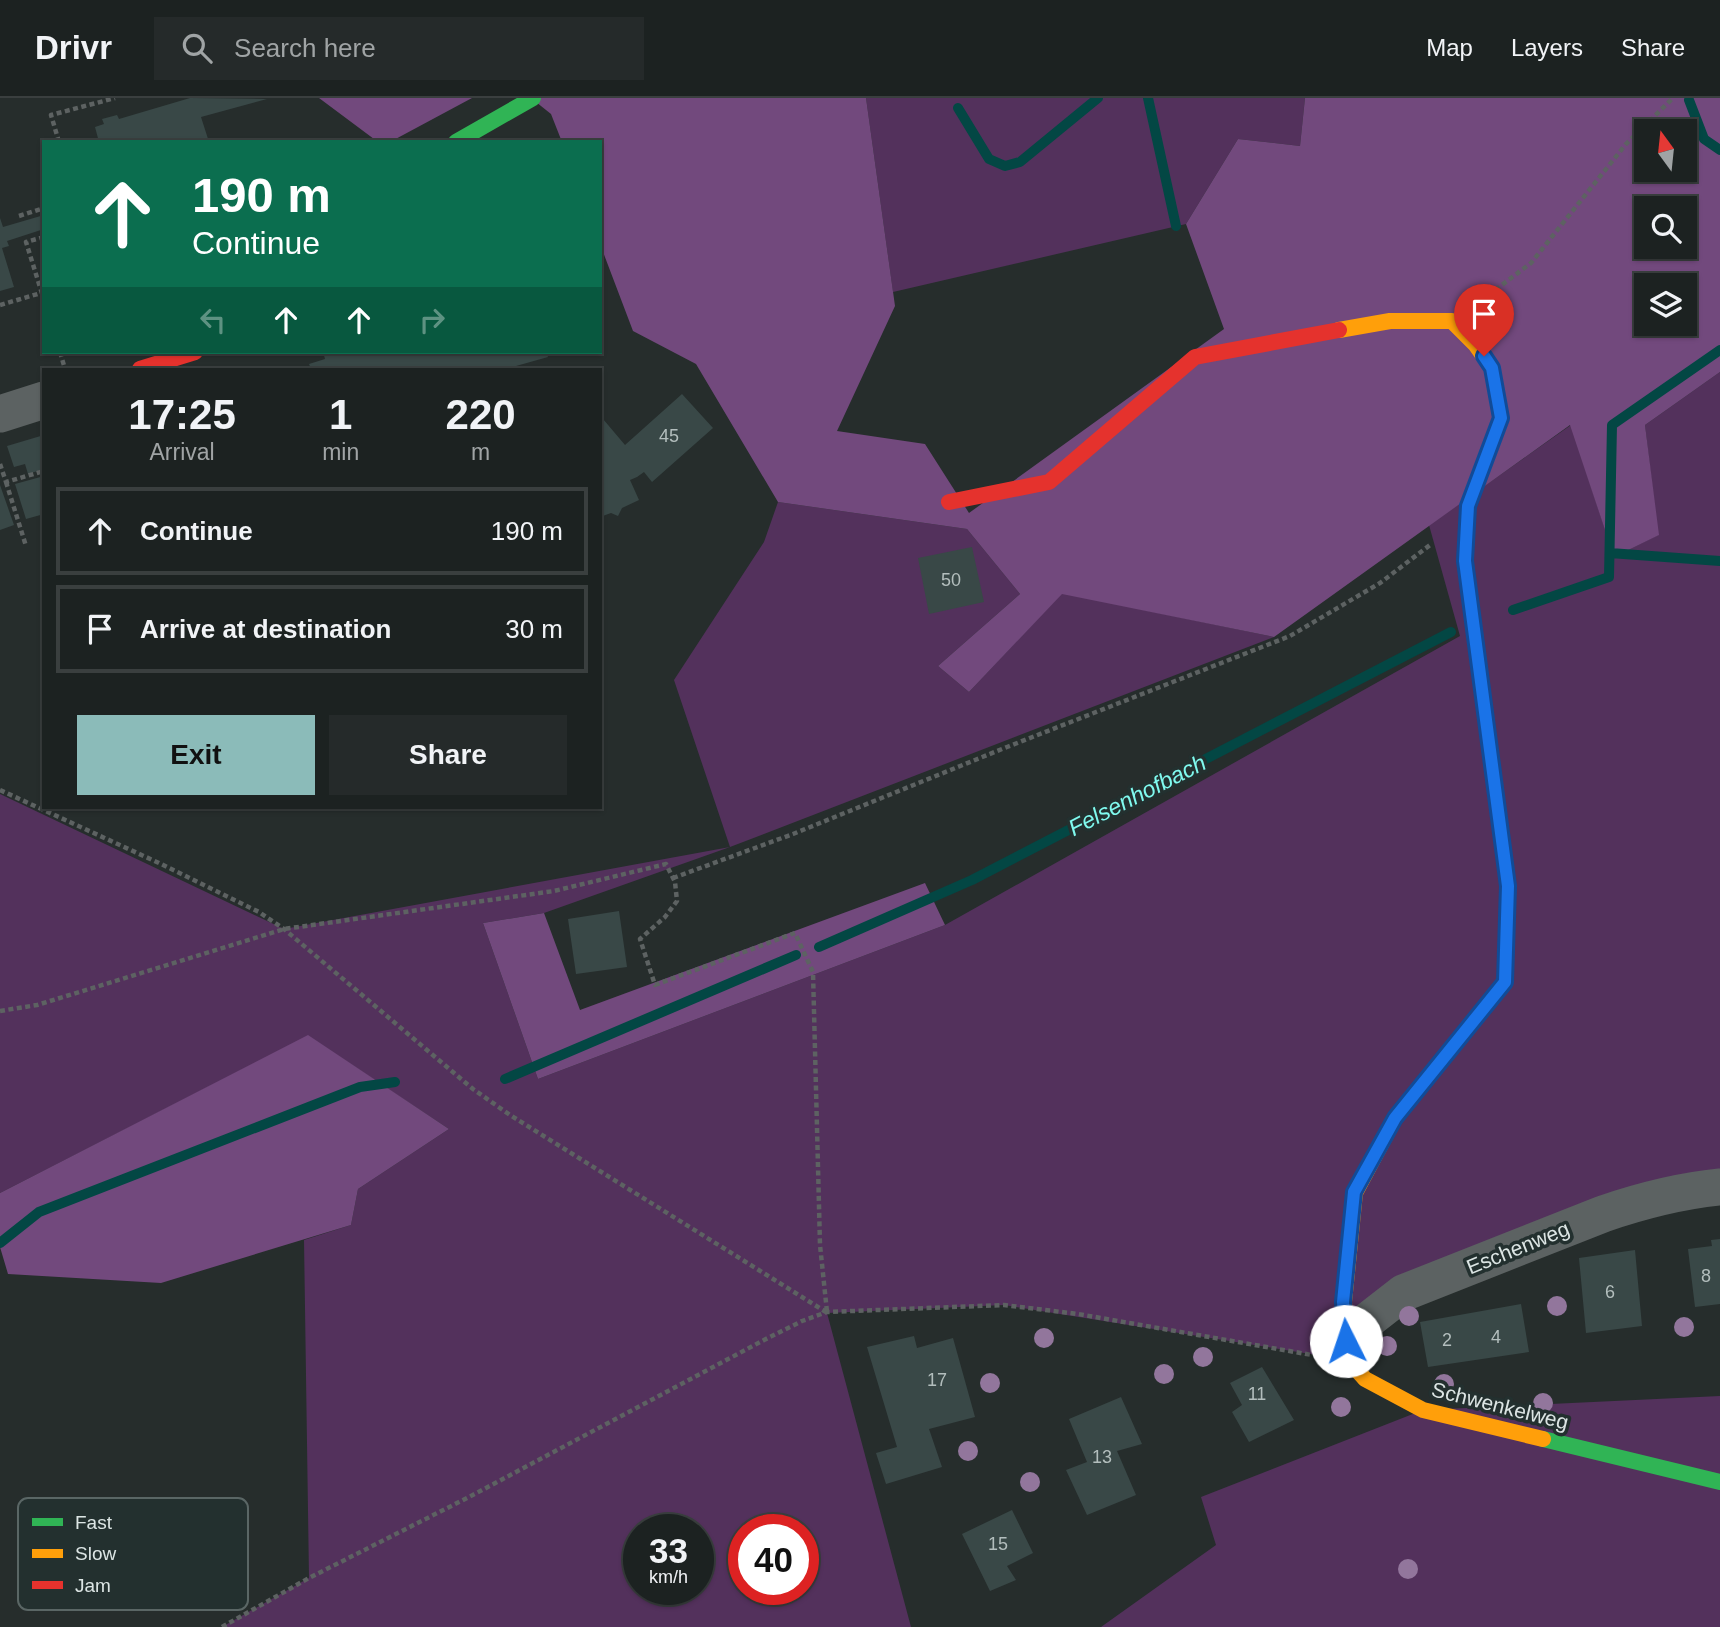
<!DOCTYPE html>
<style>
:root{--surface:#1c2221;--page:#252a2a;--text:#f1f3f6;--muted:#a0a4a5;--line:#3a3f3f;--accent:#8bbbb9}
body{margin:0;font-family:Arial,sans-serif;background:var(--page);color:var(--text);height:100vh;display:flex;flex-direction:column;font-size:26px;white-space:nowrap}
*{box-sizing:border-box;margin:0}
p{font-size:23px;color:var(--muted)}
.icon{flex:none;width:38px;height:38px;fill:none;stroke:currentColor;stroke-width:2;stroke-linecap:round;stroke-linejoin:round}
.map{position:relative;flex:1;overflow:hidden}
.side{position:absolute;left:42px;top:270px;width:560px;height:441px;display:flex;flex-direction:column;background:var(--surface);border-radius:0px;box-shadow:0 2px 5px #0004,0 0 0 2px var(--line)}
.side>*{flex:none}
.guide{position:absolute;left:42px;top:42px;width:560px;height:214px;border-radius:0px;box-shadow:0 2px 5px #0004,0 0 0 2px var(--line);background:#0b6e4f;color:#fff;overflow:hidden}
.needle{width:46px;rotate:345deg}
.controls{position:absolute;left:1634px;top:21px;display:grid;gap:14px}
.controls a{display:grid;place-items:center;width:63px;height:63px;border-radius:0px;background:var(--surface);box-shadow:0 2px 5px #0004,0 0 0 2px var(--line);font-size:35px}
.speed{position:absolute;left:623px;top:1416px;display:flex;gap:14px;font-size:35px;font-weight:700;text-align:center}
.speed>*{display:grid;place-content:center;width:91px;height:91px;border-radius:50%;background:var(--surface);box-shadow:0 2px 5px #0004,0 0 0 2px var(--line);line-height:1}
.speed small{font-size:18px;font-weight:400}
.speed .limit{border:10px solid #d22;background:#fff;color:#111}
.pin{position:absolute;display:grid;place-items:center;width:60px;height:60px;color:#fff;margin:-72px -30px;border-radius:50% 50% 50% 0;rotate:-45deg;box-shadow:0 0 7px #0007}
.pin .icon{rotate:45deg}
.me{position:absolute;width:77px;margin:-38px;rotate:356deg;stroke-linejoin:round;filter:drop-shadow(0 0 5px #0008)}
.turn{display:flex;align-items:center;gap:24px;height:147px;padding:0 35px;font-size:32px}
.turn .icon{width:91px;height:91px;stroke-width:2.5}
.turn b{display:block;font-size:49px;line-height:60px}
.lanes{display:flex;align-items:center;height:66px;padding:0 35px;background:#0003;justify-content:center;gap:35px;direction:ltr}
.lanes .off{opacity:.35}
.eta{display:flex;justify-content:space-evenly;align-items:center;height:119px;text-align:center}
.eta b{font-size:42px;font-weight:600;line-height:49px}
.cta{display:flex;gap:14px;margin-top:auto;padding:14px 35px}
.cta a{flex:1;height:80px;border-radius:0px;background:var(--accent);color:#111;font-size:28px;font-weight:600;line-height:80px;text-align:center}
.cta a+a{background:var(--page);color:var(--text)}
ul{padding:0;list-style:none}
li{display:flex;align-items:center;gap:21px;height:88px;margin:0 14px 10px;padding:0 21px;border:4px solid var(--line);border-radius:0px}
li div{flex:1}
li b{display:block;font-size:26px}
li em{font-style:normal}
header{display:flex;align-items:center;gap:42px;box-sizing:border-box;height:98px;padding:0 35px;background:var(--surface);border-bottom:2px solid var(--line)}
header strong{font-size:33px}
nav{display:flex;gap:38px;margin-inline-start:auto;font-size:24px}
.search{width:490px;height:63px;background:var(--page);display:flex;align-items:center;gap:18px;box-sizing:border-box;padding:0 24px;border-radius:0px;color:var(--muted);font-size:26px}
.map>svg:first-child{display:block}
.green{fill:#53315c;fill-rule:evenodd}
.forest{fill:#72497d;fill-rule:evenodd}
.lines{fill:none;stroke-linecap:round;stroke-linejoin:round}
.stream{stroke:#034744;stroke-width:10}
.building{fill:#394847}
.path{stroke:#5d6262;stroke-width:4.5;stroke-dasharray:5 3.5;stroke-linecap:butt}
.street{stroke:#5c6262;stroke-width:37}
.fast{stroke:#30b455;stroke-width:16}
.slow{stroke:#ff9f0a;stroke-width:16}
.jam{stroke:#e5322d;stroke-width:16}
.tree{fill:#92769c}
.route-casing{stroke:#114b97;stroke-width:18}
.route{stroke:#1a73e8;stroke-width:12}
.labels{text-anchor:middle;stroke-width:7;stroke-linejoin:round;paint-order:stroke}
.number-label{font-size:18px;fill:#b3bebd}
.street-label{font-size:21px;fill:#dce5e4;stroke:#23302f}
.water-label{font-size:23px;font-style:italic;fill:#80faef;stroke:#23302f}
.key{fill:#23302f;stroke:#5a6665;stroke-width:2}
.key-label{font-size:19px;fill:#dce5e4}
</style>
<header>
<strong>Drivr</strong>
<div class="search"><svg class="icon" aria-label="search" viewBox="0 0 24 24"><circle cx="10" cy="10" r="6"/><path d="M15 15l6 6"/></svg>Search here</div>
<nav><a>Map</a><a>Layers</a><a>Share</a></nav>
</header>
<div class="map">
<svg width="1720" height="1529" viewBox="0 0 1720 1529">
<rect width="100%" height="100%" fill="#262d2c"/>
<path class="green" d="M866 0H1305L1300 48 1238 41 1186 126 893 194Z
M1720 274V1089L1403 1195 1348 1262 1004 1207 827 1215 911 1529H222L309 1480 304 1142 351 1127 358 1091 449 1031 308 938 0 1095V696L284 831 730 749 674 582 764 444 778 404 967 431 1020 496 938 568 969 594 1062 495 1274 539 730 749 544 815 483 825 538 981 945 827 1460 538 1429 427 1571 327 1614 459 1658 437 1645 327ZM639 1432H698V1491H639ZM744 1432H803V1491H744Z
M1720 1298V1529H1101L1216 1447 1201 1399 1423 1312Z"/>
<path class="forest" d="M319 0H472L390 44H378Z
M531 0H866L895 208 837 333 925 346 969 415 1224 231 1186 126 1238 41 1300 48 1305 0H1720V274L1645 327 1659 437 1614 459 1570 327 1274 539 1062 496 969 594 938 568 1020 496 967 431 778 404 696 266 633 233 600 146V44H562L551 16ZM1647 33H1685V72H1647ZM1647 110H1685V149H1647ZM1647 187H1685V226H1647Z
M925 785 945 827 538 981 483 825 544 815 580 912Z
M308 937 449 1031 358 1091 351 1127 161 1185 8 1176 0 1149V1095Z"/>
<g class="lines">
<path class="stream" d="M1148 0 1176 128
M1689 2 1704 41 1720 52
M958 10 989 61 1005 68 1020 64 1098 0
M1610 455 1720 463
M1513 512 1609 479 1612 327 1720 252
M819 849 972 782 1451 534
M505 981 796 857
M0 1145 39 1114 360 989 395 984"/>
</g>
<path class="building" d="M190 0 267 1 201 19 209 44H99L95 29 104 26 102 21 117 17 119 21Z
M44 117V131L7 143 9 148 2 150 14 189 0 193V120L3 129Z
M323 254H546L548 259 505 271H311L309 266 325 261Z
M682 296 713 330 652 384 644 374 637 379 630 382 639 402 622 410 618 418 611 415 600 419V324L603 321 625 347Z
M44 337V371L28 376 25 366 14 369 7 348Z
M44 378V416L26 421 15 386Z
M0 387 14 427 0 432Z
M972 449 984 504 929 516 918 460Z
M619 813 627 869 576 876 568 821Z
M1720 1141V1206L1695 1209 1688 1151 1712 1148 1711 1142Z
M1635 1152 1642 1228 1586 1235 1579 1160Z
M1521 1206 1529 1254 1428 1269 1420 1224Z
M914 1238 917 1250 953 1240 975 1319 929 1331 942 1369 886 1386 876 1355 897 1349 867 1249Z
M1262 1269 1294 1322 1249 1344 1232 1314 1242 1307 1230 1285Z
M1121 1299 1142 1346 1117 1353 1136 1397 1087 1417 1066 1372 1087 1364 1069 1321Z
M1012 1412 1033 1455 1007 1468 1016 1482 990 1493 962 1436Z"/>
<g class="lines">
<path class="path" d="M59 44 51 17 115 0
M19 118 44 110
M44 139 26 144 44 202
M1482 202 1531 165 1626 46 1673 0
M0 207 41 195
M60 254 65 271
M0 366 6 384 44 373
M6 384 26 448
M0 692 159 765 259 814 284 831 473 991 510 1017 826 1214
M673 780 793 736 1007 649 1290 538 1380 485 1430 447
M0 913 37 907 284 831 554 793 666 766 675 784 677 803 665 819 640 841 655 887 795 835 813 874 820 1147 827 1214
M222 1529 309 1480 469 1399 764 1242 802 1223 827 1214 1004 1207 1078 1216 1312 1257"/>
<path class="street" d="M0 316 44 302
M1348 1262 1367 1223 1403 1195 1603 1116C1641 1103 1680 1093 1720 1089"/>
<path class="fast" d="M456 44 533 0
M1404 1009 1505 884 1508 788 1476 544
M1543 1341 1720 1384"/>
<path class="slow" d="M1339 232 1390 223H1452L1475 246 1492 270 1501 320 1468 408 1465 463 1476 544
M1404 1009 1395 1020 1355 1095 1344 1204 1348 1262 1365 1281 1423 1312 1543 1341"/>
<path class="jam" d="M140 271 195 254
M949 404 1049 384 1195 259 1339 232"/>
</g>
<g class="tree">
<circle cx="1557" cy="1208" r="10"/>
<circle cx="1409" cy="1218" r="10"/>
<circle cx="1684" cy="1229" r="10"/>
<circle cx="1044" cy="1240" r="10"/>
<circle cx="1387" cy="1248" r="10"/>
<circle cx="1203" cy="1259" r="10"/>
<circle cx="1164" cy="1276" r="10"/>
<circle cx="990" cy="1285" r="10"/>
<circle cx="1444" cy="1286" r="10"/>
<circle cx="1543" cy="1305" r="10"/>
<circle cx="1341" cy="1309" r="10"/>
<circle cx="968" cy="1353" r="10"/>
<circle cx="1030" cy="1384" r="10"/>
<circle cx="1408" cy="1471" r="10"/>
</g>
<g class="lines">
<defs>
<path id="route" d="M1346 1243 1343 1204 1354 1094 1395 1020 1505 884 1508 788 1465 463 1468 408 1501 320 1492 270 1484 258"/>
</defs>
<use href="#route" class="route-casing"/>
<use href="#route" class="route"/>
</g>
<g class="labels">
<g class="number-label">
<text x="669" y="344">45</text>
<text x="951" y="488">50</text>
<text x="1706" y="1184">8</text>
<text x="1610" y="1200">6</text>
<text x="1496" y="1245">4</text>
<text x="1447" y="1248">2</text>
<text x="937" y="1288">17</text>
<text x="1257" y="1302">11</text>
<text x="1102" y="1365">13</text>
<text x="998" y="1452">15</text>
</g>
<g class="street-label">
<text transform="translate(1518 1150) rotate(-22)" y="7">Eschenweg</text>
<text transform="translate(1500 1308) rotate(14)" y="7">Schwenkelweg</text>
</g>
<g class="water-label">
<text transform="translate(1137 697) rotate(-27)" y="8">Felsenhofbach</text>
</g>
</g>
<rect x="18" y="1400" width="230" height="112" rx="10" class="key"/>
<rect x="32" y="1420" width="31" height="8" fill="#30b455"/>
<rect x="32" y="1451" width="31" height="9" fill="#ff9f0a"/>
<rect x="32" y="1483" width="31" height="8" fill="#e5322d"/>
<g class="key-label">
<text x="75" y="1431">Fast</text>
<text x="75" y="1462">Slow</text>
<text x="75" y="1494">Jam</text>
</g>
</svg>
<div class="controls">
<a><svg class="needle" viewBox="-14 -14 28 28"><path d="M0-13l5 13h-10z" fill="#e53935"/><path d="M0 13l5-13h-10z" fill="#a0a4a5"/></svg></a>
<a><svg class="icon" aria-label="search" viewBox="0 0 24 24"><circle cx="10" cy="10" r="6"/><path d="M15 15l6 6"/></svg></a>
<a><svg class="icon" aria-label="layers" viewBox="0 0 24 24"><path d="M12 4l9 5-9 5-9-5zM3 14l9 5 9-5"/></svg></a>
</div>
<div class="speed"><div>33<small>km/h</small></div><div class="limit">40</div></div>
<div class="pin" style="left:1484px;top:258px;background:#d93025"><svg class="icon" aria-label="arrive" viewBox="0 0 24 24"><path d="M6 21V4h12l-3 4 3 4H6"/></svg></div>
<svg class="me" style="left:1346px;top:1243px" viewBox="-20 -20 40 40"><circle r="19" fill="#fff"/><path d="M0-13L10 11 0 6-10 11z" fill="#1a73e8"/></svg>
<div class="guide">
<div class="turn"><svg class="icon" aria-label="ahead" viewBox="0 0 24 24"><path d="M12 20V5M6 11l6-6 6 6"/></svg><div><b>190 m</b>Continue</div></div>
<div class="lanes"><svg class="icon off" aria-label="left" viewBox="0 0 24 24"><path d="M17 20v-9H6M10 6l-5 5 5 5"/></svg><svg class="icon" aria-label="ahead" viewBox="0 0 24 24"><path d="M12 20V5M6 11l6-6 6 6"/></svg><svg class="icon" aria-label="ahead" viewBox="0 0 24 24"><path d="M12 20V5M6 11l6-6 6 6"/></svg><svg class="icon off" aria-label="right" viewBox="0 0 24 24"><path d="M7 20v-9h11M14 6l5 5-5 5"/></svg></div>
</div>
<section class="side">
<div class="eta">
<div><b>17:25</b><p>Arrival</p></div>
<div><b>1</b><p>min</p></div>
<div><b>220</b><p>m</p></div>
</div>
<ul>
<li><svg class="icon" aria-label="ahead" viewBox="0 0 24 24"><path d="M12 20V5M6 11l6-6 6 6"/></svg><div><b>Continue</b></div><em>190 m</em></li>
<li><svg class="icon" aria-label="arrive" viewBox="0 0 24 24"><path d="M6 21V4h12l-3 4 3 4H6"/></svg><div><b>Arrive at destination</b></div><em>30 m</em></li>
</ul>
<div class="cta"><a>Exit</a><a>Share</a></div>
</section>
</div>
